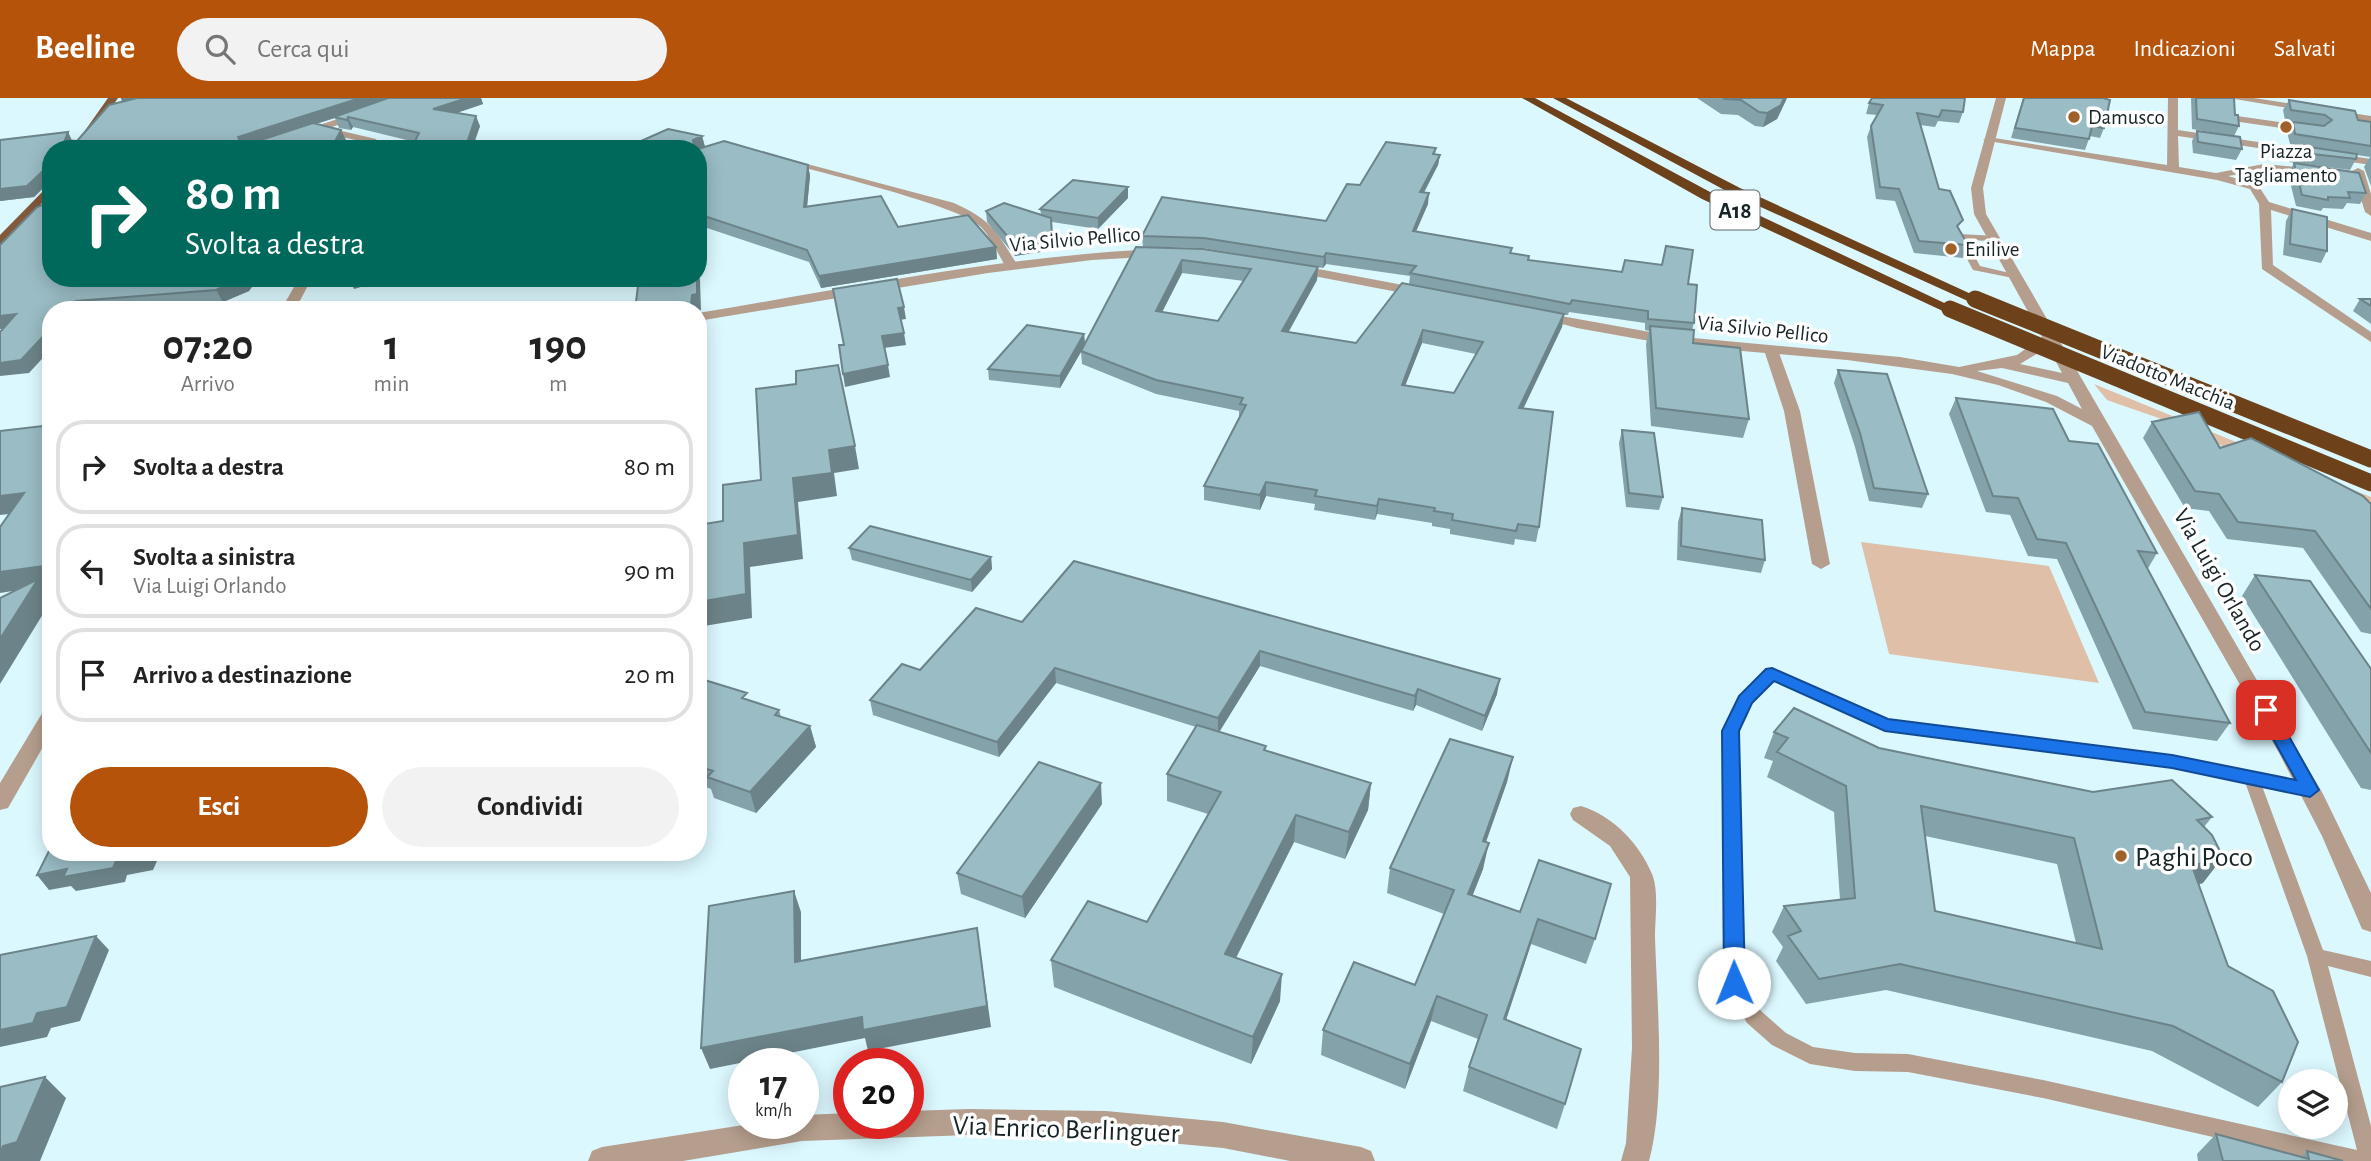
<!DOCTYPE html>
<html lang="it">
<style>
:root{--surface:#fff;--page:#f2f2f2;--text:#222;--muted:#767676;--line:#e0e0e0;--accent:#b45309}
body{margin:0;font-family:"Alegreya Sans",sans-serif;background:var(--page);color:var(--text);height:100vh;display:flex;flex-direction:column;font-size:26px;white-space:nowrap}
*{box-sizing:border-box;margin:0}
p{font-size:23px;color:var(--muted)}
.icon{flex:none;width:38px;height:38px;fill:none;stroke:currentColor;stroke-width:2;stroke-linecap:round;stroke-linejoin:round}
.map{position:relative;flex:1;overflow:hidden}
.side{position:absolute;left:42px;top:203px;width:665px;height:560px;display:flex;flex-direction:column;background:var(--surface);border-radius:28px;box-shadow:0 4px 18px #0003}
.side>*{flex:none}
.guide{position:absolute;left:42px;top:42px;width:665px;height:147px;border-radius:28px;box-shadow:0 4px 18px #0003;background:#00695c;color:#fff;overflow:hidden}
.tools{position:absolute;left:2278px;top:971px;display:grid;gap:14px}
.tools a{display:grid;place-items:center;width:70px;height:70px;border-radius:50%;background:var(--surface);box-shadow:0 4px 18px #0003;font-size:35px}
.speed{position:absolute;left:728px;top:950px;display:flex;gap:14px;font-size:35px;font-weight:700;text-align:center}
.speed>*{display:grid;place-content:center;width:91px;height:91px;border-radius:50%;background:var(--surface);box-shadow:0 4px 18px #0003;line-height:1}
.speed small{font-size:18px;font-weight:400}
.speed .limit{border:10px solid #d22;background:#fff;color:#111}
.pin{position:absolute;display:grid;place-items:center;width:60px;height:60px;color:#fff;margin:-30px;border-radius:14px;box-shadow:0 4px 10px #0006}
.me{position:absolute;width:77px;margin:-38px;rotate:359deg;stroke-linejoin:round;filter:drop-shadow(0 0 5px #0008)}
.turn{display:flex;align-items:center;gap:24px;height:147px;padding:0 28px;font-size:32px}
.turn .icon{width:91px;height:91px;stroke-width:2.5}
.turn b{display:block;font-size:49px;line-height:60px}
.eta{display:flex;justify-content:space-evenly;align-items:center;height:119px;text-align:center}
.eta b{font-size:42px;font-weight:600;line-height:49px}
.primary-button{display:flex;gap:14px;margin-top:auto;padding:14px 28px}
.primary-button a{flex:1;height:80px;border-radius:42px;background:var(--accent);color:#fff;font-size:28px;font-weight:600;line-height:80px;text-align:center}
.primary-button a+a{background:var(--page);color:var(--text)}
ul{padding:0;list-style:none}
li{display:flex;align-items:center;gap:21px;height:94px;margin:0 14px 10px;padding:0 14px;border:4px solid var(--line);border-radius:28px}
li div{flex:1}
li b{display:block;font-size:26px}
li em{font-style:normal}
header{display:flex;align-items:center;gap:42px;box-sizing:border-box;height:98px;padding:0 35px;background:var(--accent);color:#fff}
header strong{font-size:33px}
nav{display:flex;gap:38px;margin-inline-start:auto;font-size:24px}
.search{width:490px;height:63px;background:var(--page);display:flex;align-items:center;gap:18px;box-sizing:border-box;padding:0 24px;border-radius:38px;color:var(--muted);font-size:26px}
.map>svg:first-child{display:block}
.green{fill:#dfbfa7}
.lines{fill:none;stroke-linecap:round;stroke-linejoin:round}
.service{fill:#b59e8d;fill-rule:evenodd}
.minor{fill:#b59e8d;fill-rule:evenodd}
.tertiary{fill:#b59e8d;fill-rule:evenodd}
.primary{fill:#81593b;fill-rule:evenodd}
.motorway{fill:#6d411a;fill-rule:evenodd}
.motorway-bridge{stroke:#6d411a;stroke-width:17}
.wall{fill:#84a2a9;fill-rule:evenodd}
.shaded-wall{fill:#6c8489}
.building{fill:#9abcc4;stroke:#6c8489;stroke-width:2;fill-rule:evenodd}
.route{fill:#1a73e8;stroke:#114b97;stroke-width:2}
.poi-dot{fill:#a06029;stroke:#fff;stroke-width:2.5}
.labels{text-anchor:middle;stroke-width:7;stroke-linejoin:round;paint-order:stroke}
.far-poi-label{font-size:21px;fill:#172427;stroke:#fff;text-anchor:start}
.far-street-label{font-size:21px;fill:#172427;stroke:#fff}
.shield{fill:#fff;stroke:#5d6668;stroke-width:2}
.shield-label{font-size:23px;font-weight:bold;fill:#172427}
.street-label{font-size:24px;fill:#172427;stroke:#fff}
.near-poi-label{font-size:28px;fill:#172427;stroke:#fff;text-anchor:start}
.near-street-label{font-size:28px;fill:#172427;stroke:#fff}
</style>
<header>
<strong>Beeline</strong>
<div class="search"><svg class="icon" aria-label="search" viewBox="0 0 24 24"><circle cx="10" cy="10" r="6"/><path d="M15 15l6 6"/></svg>Cerca qui</div>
<nav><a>Mappa</a><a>Indicazioni</a><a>Salvati</a></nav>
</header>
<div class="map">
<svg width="2371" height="1063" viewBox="0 0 2371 1063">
<rect width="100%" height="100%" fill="#dbf8fe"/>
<path class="green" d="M2094 286 2371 399V426L2190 331 2107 302Z
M1861 444 2049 468 2099 585 1889 556Z"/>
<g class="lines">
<path class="service" d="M1960 136 1996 138V142L1993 143 1966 142 1980 168 2018 177V181L1973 172 1955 139Z
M1772 570 1888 622 2172 657 2316 688 2318 692 2316 696 2310 698 2262 688 2323 852 2371 863V879L2328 868 2371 1028V1063H2317L2043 1000 1908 974 1855 973 1810 966 1772 947 1747 925 1725 885 1722 633 1740 598 1767 572ZM1774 582 1885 632 2172 669 2245 684 2307 858 2357 1052 2043 982 1908 956 1855 955 1813 949 1786 935 1761 913 1743 884 1738 633 1751 605Z"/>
<path class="minor" d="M2168 0H2178V32L2371 61V67L2178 38 2179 69 2216 75 2264 66 2320 71 2322 73 2316 76 2264 72 2228 78 2258 87 2269 104 2371 135V143L2271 112 2273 167 2371 234V244L2262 171 2259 106 2250 91 2217 82 1983 42 1988 39 2167 67Z
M2229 0H2254L2371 18V24Z
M2237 18 2315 29 2320 32 2315 35 2233 23V19Z
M781 59 954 105C993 123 996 133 1018 168L1007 171C999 158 992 141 981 129 962 108 817 74 781 63Z
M2358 70 2364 73 2371 96V118L2365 114 2352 73Z
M1771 248 1778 252 1800 313 1830 466 1821 471 1812 466 1784 313 1764 252Z
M1581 708C1613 718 1639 745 1652 776 1659 793 1655 821 1655 839 1657 905 1666 1001 1649 1063H1621L1626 1045 1632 950 1630 779 1610 748 1573 722 1570 716 1573 710Z"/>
<path class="tertiary" d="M403 0H418L329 30 376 41 381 51H370L368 45 317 33 262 51H245Z
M1996 0H2006L1983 90 1986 116 2323 696 2371 795V834L2362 831 2322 738 2279 655 2092 328 2046 304 1998 287 1952 276 1847 262 1672 247 1577 230 1532 218 1539 214 1672 238 1900 259 1959 269 2017 257 2042 239 1974 116 1971 90ZM2048 249 2062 275 2020 266ZM2002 270 2068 285 2082 311 2057 298 1977 273Z
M1158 151 1163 152V158L1092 162 988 175 698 223V215C851 190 1003 158 1158 151Z
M1292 166 1424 191 1431 195 1424 199 1287 173 1286 170Z
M299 180H312L295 212H281Z
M51 610V635L8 710 0 712V685L44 612Z
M969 1011 1106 1013 1223 1024 1361 1049 1371 1053 1375 1063H1290L1223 1050 1106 1039 969 1037 802 1043 683 1063H588L592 1053 602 1049 750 1026H803V1017L849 1015V1026H908V1013Z"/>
<path class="primary" d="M108 0H118L83 51H72Z
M51 85V95L4 147 0 148V137Z"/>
<path class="motorway" d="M1522 0H1535L1712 95 1957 211 1955 214H1945L1702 101Z
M1553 0H1566L1740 90 1982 201 1975 205 1970 204 1732 96Z"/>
<path class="motorway-bridge" d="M1975 201 2371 361
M1950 211 2371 385"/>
</g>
<path class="wall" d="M121 0H481L483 6 456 15 480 28 472 51H411L415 44 353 29 351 32 339 30 335 20 315 26 341 32 346 42 47 86 34 99 0 103V42L68 34 72 43H77L122 4Z
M1697 0H1787L1777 21 1763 29 1755 28 1738 17 1721 16Z
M2023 0H2103L2104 30 2100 40 2090 38 2085 52 2011 40Z
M2191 0H2234L2235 17 2239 28 2234 38 2192 31Z
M2289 2 2358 22 2371 24V88L2364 69 2370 59 2357 57 2356 61 2350 72 2289 64V57L2295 47 2290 46 2287 34 2293 24 2320 28 2285 22 2283 12Z
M1869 5 1963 14 1959 25 1938 23 1935 29 1920 27 1939 91 1968 147 1963 160 1914 155 1895 103 1876 101 1867 39 1871 28 1877 17 1866 16Z
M2197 33 2242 51 2236 62 2193 55 2192 43Z
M702 38 705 49 808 67 810 78 807 108 898 129 996 149 997 161 821 190 809 164 698 127V51Z
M1436 50 1435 57H1440L1438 67 1424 95 1428 106 1416 134 1511 155 1528 162 1688 186 1694 225 1692 232 1693 245 1749 321 1743 340 1651 328 1646 246 1649 233 1645 232V225L1569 214 1568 217H1564L1562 229 1523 310 1539 429 1536 444 1515 441 1514 447 1450 436V431L1432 428V425L1377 416 1375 422 1314 412 1315 406 1266 398 1260 412 1204 402V388L1239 319V313L1156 296 1082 266 1081 254 1060 290 989 282 988 271 1084 236 1085 245 1136 149 1318 169 1317 182 1288 234 1356 245 1409 186 1410 178 1326 166 1323 170 1203 150 1143 149 1142 138 1326 123 1360 87ZM1182 175 1244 183 1218 223 1162 214ZM1422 245 1476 256 1454 295 1405 287Z
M2294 65 2366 95 2360 106 2347 105 2343 111 2323 110 2321 113 2296 108 2288 76Z
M1128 100 1098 131 1052 124 1053 152 1015 158 987 124 986 113 1041 116 1040 111Z
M47 105 51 180H258L249 193 223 204 128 212H51L29 275 3 231Z
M2292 111 2327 153 2321 165 2283 157 2286 123Z
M2360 201H2371V226L2353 213Z
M1838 272 1928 396 1922 410 1869 403 1855 349 1834 285Z
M1956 300 2069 343 2157 455 2147 472 2230 625 2217 643 2133 631 2057 461 2028 458 2010 417 1986 414 1949 316Z
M2152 324 2371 406V536L2361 534 2303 450 2227 441 2209 413 2185 410 2143 340Z
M1622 332 1663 399 1659 412 1626 409 1619 345Z
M1682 410 1765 462 1761 475 1677 462 1678 424Z
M849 450 991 459 992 471 972 494 852 462Z
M1074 463 1497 596 1482 633 1416 607 1413 613 1260 568 1219 634 1266 653 1371 685 1368 712 1345 761 1294 744 1236 859 1280 903 1251 966 1054 889 1051 862 1147 824 1208 716 1167 703V676L1196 629 1056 585 999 659 873 617 870 602 920 572 1022 524Z
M2255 477 2371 571V692L2361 690 2242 498Z
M698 580 748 602 779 612 781 619 810 628 816 649 756 715 714 700 711 691 698 686Z
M1774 634 1879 650 2212 719 2204 729 2203 785 2199 786 2228 868 2282 984 2258 1009 2152 953 1886 892 1806 906 1776 863 1783 849 1772 834 1784 808 1840 802 1834 714 1767 679 1773 663 1764 660ZM1925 738 2057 766 2076 845 1935 813Z
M1513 659 1507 684 1486 744 1483 771 1472 798 1595 841 1586 866 1531 846 1506 922 1565 1006 1557 1031 1463 993 1469 969 1478 941 1431 923 1405 991 1321 957 1323 932 1415 887 1444 816 1387 795 1390 770Z
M1102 706 1025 820 961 796 957 775Z
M2216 1036 2301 1059 2307 1053 2343 1063H2198L2197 1056Z"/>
<path class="shaded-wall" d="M121 0H148L123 5Z
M360 0H395L243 50 238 39Z
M467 0H481L483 6 436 22 433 11Z
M1784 0H1787L1777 21 1763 29 1767 15Z
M476 18 480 28 472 51H465Z
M348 19 353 29 351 32 347 22Z
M341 32 346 42 341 51H331Z
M68 34 73 45 65 42Z
M702 38 705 49 694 51 693 42Z
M1440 57 1438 67 1418 105 1420 94Z
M808 67 810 78 806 120 804 109Z
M45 71 51 85V92L47 86 34 99 0 103V91Z
M1128 89V100L1098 131V120Z
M1429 95 1428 106 1411 144 1413 133Z
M1051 120 1053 152 1015 158 1014 146Z
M996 149 997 161 821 190 819 178Z
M1326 155V166L1323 170 1324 159Z
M1182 162V175L1156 226V213Z
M1318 169 1317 182 1282 246V233Z
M698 174 700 182 701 212 698 213V212H692L691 207 692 197 697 180H698Z
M244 180H258L249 193 223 204 216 192Z
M349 180H391L354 191Z
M76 203 81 212H68Z
M904 209 906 221 899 222 898 210Z
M698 215 701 225V255H698Z
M16 216 24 229 0 231V218Z
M1564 216 1562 229 1517 324 1519 310Z
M51 230V251L29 275 0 278V265Z
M1423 232 1422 245 1400 301 1402 287Z
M904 235 906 247 884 250 882 238Z
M1084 236 1085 247 1060 290V278Z
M888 267 890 279 845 289 843 276Z
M855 348 859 371 834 375 837 398 798 404 803 461 750 469 752 520 698 529V504L793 380 829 352Z
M1266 384V398L1260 412V397Z
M24 395 36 413 0 417V398Z
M1379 401 1377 416 1375 422 1377 408Z
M991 459 992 471 972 494 971 482Z
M51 467V487L43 488 51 499V503L0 586V541L32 490 0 495V474Z
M1260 553V568L1218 636V620Z
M1055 570 1056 585 999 659 997 644Z
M1500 581 1497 596 1482 633 1485 618Z
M1418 591 1416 607 1413 613 1415 598Z
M810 628 816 649 756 715 750 694Z
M1513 659 1507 684 1477 769 1483 743Z
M1101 685 1102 706 1025 820 1022 799Z
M1371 685 1368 712 1345 761 1349 734Z
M1296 717 1294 744 1225 882V856Z
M1489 745 1483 771 1463 822 1468 796Z
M143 754H161L153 772 127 777 125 784 76 793 71 788 49 792 37 777 116 763Z
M2223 759 2203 785 2173 794 2192 768Z
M794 793 801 814V884L795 864Z
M1538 821 1531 846 1498 946 1504 921Z
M977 830 991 929 868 953 865 940 710 971 701 950Z
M96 838 109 852 80 923 51 930 47 939 0 949V932L37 915Z
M1282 876 1280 903 1251 966 1253 939Z
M1437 898 1431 923 1405 991 1410 966Z
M45 979 66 1000 40 1063H0V1055L3 1048Z"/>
<path class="building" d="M137 0H360L238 39 240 43H258L313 25 341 32 331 51H51V85H47L45 71 27 88 0 91V42L68 34 65 42 77 43 109 7Z
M388 0H467L433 11 476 18 465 51H411L419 35 348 19 347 22 334 19Z
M1723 0H1784L1781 7 1767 15 1759 14 1741 2 1725 1Z
M1872 0H1965L1963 14 1942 12 1939 19 1917 15 1939 91 1950 93 1963 122 1957 128 1968 147 1919 143 1899 91 1880 89 1871 28 1883 7 1869 5Z
M2024 0H2103L2110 2 2104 30 2092 28 2089 41 2015 30Z
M2196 0H2234L2235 17H2238L2239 28 2197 21Z
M2289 2 2355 13 2358 22 2371 24V48L2295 36 2293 24 2324 28 2332 22 2325 17 2291 12Z
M668 31 702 38 693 42 694 51H623Z
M2197 33 2240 39 2242 51 2198 44Z
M724 43 808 67 804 109 881 98 898 129 968 117 996 149 819 178 807 152 698 116V51Z
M1386 44 1436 50 1433 56 1440 57 1420 94 1429 95 1413 133 1512 150 1510 155 1529 158 1528 162 1622 174 1625 162 1662 167 1666 148 1693 152 1688 186 1697 187 1694 225 1648 221V213L1572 202 1570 206 1410 175 1416 168 1326 155 1324 159 1204 140 1142 138 1162 99 1326 123 1347 86 1360 87Z
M2295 47 2357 56 2356 61 2295 54Z
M582 48V51H562Z
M2294 65 2359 75 2366 95 2348 94 2350 100 2328 99V102L2302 97Z
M1073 82 1128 89 1098 120 1040 111Z
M51 96V180H244L216 192 76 203 68 212H51V230L21 262 0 265V234L16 216 0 218V147L37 109 47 105V99Z
M1004 105 1051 120 1052 141 1014 146 986 113Z
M2292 111 2327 119V153L2290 146Z
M1136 149 1203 151 1318 169 1282 233 1356 245 1402 185 1564 216 1519 310 1553 314 1539 429 1518 426 1516 433 1452 422 1453 416 1434 413 1435 410 1379 401 1377 408 1315 398 1317 392 1266 384 1260 397 1204 388 1246 307 1240 306 1243 300 1156 282 1081 253ZM1182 162 1251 171 1218 223 1156 213ZM1423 232 1483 244 1454 295 1402 287Z
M639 180H697V196L692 197 691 207 697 209V212H635Z
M897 181 904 209 898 210 904 235 882 238 888 267 843 276 839 247H844L833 191Z
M2360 201H2371V208Z
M1027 227 1084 236 1060 278 988 271Z
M1650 228 1694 232 1693 245 1740 250 1749 321 1656 310Z
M838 267 855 348 829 352 832 375 793 380 798 437 744 445 746 496 698 504V427L723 423V387L761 382 756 291 796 286V273Z
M1838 272 1887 276 1928 396 1874 390 1860 335Z
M1956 300 2053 311 2069 343 2098 346 2157 455 2138 453 2230 625 2145 614 2066 445 2037 441 2018 400 1993 398Z
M2199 314 2220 350 2251 340 2363 398 2371 406V511L2315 433 2238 424 2219 396 2195 393 2152 324Z
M51 327V467L0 474V429L24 395 0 398V333Z
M1622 332 1654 335 1663 399 1629 395Z
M1682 410 1762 422 1765 462 1681 448Z
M870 428 991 459 971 482 849 450Z
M1074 463 1500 581 1485 618 1418 591 1415 598 1260 553 1218 620 1055 570 997 644 870 602 902 566 920 572 976 510 1022 524Z
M2255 477 2310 483 2371 571V655Z
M38 481 0 541V500Z
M698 580 747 595 742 600 779 612 775 617 810 628 750 694 707 679 713 673 698 668Z
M1794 610 1879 650 2093 694 2172 682 2212 719 2197 722 2212 737 2223 759 2192 768 2228 868 2273 893 2298 944 2282 984 2173 928 1900 866 1819 881 1788 838 1801 833 1784 808 1855 800 1846 688 1777 654 1788 640 1774 634ZM1921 708 2074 740 2102 851 1935 813Z
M1197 627 1266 648 1264 652 1371 685 1349 734 1296 717 1225 856 1282 876 1253 939 1051 862 1088 803 1147 824 1221 694 1167 676Z
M1450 641 1513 659 1483 743 1489 745 1468 796 1520 814 1539 762 1611 786 1595 841 1538 821 1504 921 1581 951 1565 1006 1469 969 1487 917 1437 898 1410 966 1323 932 1354 864 1415 887 1454 792 1390 770Z
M1039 664 1101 685 1022 799 957 775Z
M51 749V754H143L142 758 116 763 113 770 63 779 67 771 37 777Z
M794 793 795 864 977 830 987 908 863 932 862 919 701 950 709 808Z
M96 838 67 909 37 915 33 925 0 932V857Z
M45 979 17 1044 3 1048 0 1055V989Z
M2216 1036 2309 1061 2307 1053 2343 1063H2223Z"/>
<path class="route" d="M1772 570 1888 621 2172 657 2296 682 2257 612 2266 606 2272 608 2319 692 2310 699 2172 670 1885 633 1774 583 1752 605 1739 633 1745 885 1741 891 1734 894 1727 891 1724 885 1722 633 1739 598 1766 571Z"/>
<g class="poi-dot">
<circle cx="2074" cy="19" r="7"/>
<circle cx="2286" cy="29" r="7"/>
<circle cx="1951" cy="151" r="7"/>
<circle cx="2121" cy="758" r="7"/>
</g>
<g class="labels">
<g class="far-poi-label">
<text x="2088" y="26">Damusco</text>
<text x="2286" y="60" text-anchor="middle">Piazza<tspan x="2286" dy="24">Tagliamento</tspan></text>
<text x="1965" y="158">Enilive</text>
</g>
<g class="far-street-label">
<text transform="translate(1075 141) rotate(-5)" y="7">Via Silvio Pellico</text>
<text transform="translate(1763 231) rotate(6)" y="7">Via Silvio Pellico</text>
<text transform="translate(2168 279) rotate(22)" y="7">Viadotto Macchia</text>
</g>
<rect class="shield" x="1710.5" y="92.5" width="49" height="39" rx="5"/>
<g class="shield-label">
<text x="1735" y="120">A18</text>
</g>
<g class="street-label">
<text transform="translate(2220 482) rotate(60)" y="8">Via Luigi Orlando</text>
</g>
<g class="near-poi-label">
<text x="2135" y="768">Paghi Poco</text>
</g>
<g class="near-street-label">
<text transform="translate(1066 1030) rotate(2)" y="10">Via Enrico Berlinguer</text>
</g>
</g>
</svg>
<div class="tools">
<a><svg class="icon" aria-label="layers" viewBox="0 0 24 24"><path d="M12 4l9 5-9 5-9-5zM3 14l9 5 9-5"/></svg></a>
</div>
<div class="speed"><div>17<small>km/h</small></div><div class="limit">20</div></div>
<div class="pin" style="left:2266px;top:612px;background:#d93025"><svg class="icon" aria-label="arrive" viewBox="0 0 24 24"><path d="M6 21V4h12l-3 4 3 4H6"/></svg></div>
<svg class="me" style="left:1734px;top:885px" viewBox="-20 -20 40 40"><circle r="19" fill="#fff"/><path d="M0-13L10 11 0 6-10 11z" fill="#1a73e8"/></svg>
<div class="guide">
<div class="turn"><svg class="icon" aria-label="right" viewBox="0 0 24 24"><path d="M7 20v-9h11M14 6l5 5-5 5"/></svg><div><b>80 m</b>Svolta a destra</div></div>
</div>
<section class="side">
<div class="eta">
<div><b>07:20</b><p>Arrivo</p></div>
<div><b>1</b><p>min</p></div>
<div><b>190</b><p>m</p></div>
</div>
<ul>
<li><svg class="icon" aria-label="right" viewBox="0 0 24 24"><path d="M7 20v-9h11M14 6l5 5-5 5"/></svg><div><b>Svolta a destra</b></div><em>80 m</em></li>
<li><svg class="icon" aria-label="left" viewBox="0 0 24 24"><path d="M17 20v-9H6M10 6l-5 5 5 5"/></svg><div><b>Svolta a sinistra</b><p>Via Luigi Orlando</p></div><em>90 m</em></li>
<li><svg class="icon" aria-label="arrive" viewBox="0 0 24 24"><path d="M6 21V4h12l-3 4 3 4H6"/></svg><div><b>Arrivo a destinazione</b></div><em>20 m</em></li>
</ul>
<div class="primary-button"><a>Esci</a><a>Condividi</a></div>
</section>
</div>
